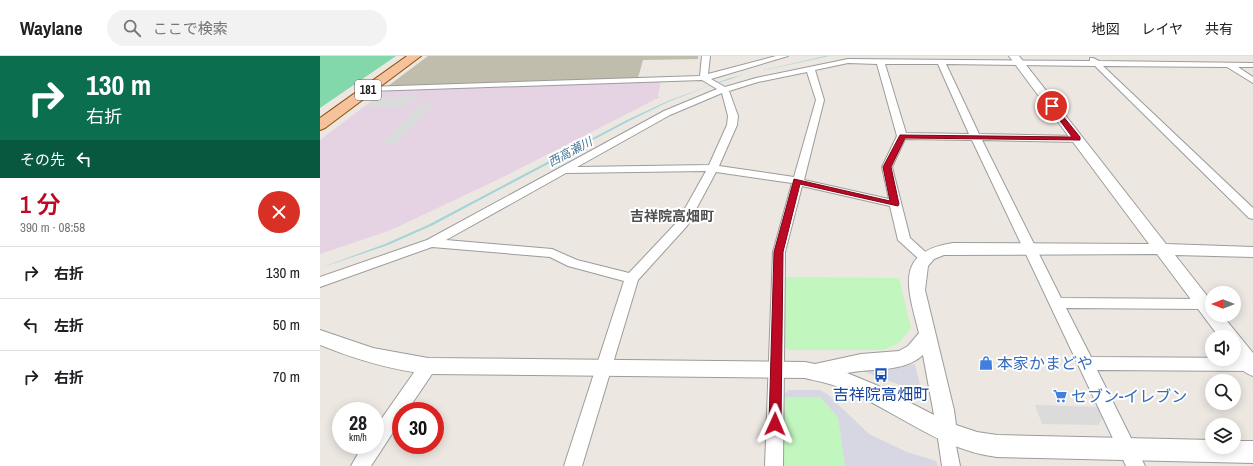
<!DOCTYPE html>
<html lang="ja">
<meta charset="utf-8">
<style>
:root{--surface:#fff;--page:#f2f2f2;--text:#202124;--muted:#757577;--line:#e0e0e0;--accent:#bc0a24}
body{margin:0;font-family:"Archivo Narrow","Noto Sans JP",sans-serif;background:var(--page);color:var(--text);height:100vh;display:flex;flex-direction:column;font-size:15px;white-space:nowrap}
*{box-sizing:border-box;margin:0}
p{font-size:13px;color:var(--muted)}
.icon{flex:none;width:22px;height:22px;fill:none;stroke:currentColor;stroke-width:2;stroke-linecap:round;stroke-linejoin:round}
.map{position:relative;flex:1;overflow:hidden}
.drawer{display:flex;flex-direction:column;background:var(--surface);width:320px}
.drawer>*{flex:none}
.guide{background:#0b6e4f;color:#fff;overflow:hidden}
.needle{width:26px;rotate:270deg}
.buttons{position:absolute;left:885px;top:230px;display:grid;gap:8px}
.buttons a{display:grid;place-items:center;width:36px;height:36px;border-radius:50%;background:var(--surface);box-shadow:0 2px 10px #0003;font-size:20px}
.speed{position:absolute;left:12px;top:346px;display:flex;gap:8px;font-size:20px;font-weight:700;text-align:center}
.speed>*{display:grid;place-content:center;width:52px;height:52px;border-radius:50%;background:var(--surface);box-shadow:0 2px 10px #0003;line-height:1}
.speed small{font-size:10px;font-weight:400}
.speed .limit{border:6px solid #d22;background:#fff;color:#111}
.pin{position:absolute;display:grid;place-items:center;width:34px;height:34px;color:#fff;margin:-17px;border:2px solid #fff;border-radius:50%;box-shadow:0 1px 4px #0007}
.me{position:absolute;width:44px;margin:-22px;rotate:1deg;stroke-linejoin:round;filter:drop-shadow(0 0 3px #0008)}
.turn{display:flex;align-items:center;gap:14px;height:84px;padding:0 20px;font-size:18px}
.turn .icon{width:52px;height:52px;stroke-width:2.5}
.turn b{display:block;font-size:28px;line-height:34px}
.then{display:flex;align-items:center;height:38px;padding:0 20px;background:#0003;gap:8px;font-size:15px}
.round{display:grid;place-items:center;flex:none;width:42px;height:42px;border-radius:21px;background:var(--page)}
.summary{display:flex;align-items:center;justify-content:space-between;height:68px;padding:0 20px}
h1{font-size:24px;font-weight:600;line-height:30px;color:var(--accent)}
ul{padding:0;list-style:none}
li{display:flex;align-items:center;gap:12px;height:52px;padding:0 20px;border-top:1px solid var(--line)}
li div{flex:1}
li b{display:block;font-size:15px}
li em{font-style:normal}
header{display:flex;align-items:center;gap:24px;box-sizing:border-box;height:56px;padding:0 20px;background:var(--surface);border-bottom:1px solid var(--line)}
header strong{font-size:19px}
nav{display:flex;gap:22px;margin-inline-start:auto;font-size:14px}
.search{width:280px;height:36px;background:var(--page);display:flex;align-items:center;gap:10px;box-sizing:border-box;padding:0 14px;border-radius:22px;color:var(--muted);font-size:15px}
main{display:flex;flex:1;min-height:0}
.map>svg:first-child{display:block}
.industrial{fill:#e5d3e4}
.construction{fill:#c0bdad}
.park{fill:#c2f6bf}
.pitch{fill:#82d8aa}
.parking{fill:#dbdbdb}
.plaza{fill:#d6d7e2}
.water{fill:#a3d4d8}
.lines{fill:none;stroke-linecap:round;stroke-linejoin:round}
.minor-casing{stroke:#9c9c9c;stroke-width:2}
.tertiary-casing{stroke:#9c9c9c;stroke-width:2}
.primary-casing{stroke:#8b4c07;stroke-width:2}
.minor{fill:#fff;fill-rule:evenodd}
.tertiary{fill:#fff;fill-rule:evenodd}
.primary{fill:#f6c29c;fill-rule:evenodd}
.route{fill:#bc0a24;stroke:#7a0617}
.labels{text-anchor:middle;stroke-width:4;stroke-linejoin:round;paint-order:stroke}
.shield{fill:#fff;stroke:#5f5f5f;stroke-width:1}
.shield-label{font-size:12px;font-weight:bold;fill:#1b1b1b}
.far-water-label{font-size:12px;font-style:italic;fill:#477a96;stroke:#fff}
.neighbourhood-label{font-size:14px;font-weight:bold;fill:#4e4e4e;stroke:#fff}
.near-shop-label{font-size:16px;fill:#366cbe;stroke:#fff;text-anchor:start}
.near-transit-label{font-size:16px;fill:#164399;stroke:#fff}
</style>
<header>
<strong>Waylane</strong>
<div class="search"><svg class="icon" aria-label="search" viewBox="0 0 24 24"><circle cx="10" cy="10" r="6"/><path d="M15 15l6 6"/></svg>ここで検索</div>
<nav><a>地図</a><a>レイヤ</a><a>共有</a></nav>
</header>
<main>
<section class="drawer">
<div class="guide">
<div class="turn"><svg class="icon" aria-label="right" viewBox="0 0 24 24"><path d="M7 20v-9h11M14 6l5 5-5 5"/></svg><div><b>130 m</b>右折</div></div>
<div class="then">その先<svg class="icon" aria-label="left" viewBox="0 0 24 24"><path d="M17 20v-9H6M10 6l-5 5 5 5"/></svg></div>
</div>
<div class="summary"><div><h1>1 分</h1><p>390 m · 08:58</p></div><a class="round" style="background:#d93025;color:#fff"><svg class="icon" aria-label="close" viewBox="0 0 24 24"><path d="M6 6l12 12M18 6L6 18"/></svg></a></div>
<ul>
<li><svg class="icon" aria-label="right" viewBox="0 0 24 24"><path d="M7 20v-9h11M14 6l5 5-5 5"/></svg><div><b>右折</b></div><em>130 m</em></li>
<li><svg class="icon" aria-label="left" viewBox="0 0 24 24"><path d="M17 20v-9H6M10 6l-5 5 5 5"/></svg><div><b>左折</b></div><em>50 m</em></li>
<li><svg class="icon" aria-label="right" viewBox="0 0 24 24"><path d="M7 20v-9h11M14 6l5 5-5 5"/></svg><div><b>右折</b></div><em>70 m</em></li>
</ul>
</section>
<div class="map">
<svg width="933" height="410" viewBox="0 0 933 410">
<rect width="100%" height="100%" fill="#ece7e1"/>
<path class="industrial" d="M341 25 338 40 340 41 179 123 71 174 0 198V84L66 34Z"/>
<path class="construction" d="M108 0H378V3L323 4 318 22 68 30Z"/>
<path class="park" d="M465 221 579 222 591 272 580 286 564 294H469L463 289Z
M465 341H500L518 361 525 410H462Z"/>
<path class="pitch" d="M0 0H76L0 52Z"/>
<path class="parking" d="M99 40 84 51 47 52 58 41Z
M101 47H116L77 87H61Z
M715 349 779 351 784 360 778 369 722 368Z"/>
<path class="plaza" d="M595 308 603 342 598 343 590 337 588 332 540 314Z
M469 334H499L506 337 549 378 587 396 616 405 618 410H525L518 361 500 341H465V343H462V339Z"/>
<path class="water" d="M505 0H509L423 19 386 31 348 46 307 66 113 169 68 189 0 212 65 188 108 169 307 64 348 45 410 22Z"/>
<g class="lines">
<defs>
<path id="minor" d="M382 0H390L388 18 456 0H468L391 23 405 31 436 22 528 3 770 5V2H773L779 5 933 7V11H918L933 21V27L907 11 783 10 933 152V163L929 162 775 10 626 8 659 78 757 80 762 83 757 86 662 84 741 242 884 243 889 244 891 248 889 252 884 253 746 252 771 301 931 302 933 303V315L777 314 825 410H806L652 84 585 83 572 111 590 182 611 201 610 204H600L578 184 570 150 482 130 465 196 463 410H445L453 196 472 127 396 116 367 170 318 224 262 410H244L304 225 248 210 230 201 112 191 0 231V221L107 184 344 55 397 33 382 24 50 35 46 33 47 31 380 20ZM528 7 557 8 577 80 562 111 569 143 484 124 504 44 495 14ZM565 8H618L649 78 586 77ZM487 16 496 44 474 121 399 110 417 69 418 60 409 35 438 26ZM402 37 408 60 407 69 389 109 257 111 350 59ZM386 115 358 165 309 217 257 204 232 193 126 184 246 117Z
M108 303 114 305 116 310 114 315 87 355H81V364L51 410H31L43 389H55V372L102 305Z
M626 368 632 370 640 410H622L617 376 620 370Z"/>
<path id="tertiary" d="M689 0H699L846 188 933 191V201L855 199 892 246V259H902L933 297V320C915 314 914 298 914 281H899L837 198 624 199 614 203 608 210 605 234 634 354 636 369 657 376 677 379 892 384V391H914V385H933V407L677 401C619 394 574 353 521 332 509 327 497 325 485 322L108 318C70 314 35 303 0 289V274L53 292 108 302 485 306 495 308 541 298 579 295 588 290 599 277C588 233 573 196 633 187L829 188ZM603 299 614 359 556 329 527 317C551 312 583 317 603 299Z"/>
<path id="primary" d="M87 0H101L5 72 0 74V62Z"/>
</defs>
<use href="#minor" class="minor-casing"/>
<use href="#tertiary" class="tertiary-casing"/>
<use href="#primary" class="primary-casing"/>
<use href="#minor" class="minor"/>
<use href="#tertiary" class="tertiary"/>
<use href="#primary" class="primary"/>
</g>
<path class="route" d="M730 49H734L760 81V84L585 82 571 111 579 148 578 150 480 128 463 196 461 368 459 372 455 374 450 372 449 368 454 196 474 123 570 145 563 111 580 79 752 81 730 51Z"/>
<defs>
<symbol id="shop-bare" viewBox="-9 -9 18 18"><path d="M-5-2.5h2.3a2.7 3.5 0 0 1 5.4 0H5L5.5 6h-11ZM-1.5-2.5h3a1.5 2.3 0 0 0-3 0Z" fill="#3f7fe0" stroke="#fff" stroke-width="2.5" paint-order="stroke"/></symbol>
<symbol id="bus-bare" viewBox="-9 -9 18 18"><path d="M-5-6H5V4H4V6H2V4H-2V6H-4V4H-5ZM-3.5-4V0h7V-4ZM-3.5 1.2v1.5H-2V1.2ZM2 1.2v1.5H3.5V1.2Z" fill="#1a4fb4" stroke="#fff" stroke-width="2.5" paint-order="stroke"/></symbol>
<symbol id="supermarket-bare" viewBox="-9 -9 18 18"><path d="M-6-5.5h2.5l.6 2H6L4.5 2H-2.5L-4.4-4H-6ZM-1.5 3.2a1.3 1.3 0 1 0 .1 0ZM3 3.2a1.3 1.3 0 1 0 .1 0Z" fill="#3f7fe0" stroke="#fff" stroke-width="2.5" paint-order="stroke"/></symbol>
</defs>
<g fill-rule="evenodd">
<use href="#shop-bare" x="656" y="297" width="20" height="20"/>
<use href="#bus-bare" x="551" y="309" width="20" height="20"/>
<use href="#supermarket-bare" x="730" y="330" width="20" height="20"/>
</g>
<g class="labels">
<rect class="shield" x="35" y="24" width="26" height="20" rx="3"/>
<g class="shield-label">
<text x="48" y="38">181</text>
</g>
<g class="far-water-label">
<text transform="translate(250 96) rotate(-28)" y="4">西高瀬川</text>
</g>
<g class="neighbourhood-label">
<text x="352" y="165">吉祥院高畑町</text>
</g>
<g class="near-shop-label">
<text x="677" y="313">本家かまどや</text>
<text x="751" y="346">セブン-イレブン</text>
</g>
<g class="near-transit-label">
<text x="561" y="344">吉祥院高畑町</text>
</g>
</g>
</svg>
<div class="buttons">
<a><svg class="needle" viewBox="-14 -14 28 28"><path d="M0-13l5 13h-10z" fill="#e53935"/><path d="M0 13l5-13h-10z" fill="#757577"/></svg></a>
<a><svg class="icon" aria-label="sound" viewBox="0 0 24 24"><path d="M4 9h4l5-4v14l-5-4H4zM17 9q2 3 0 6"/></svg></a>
<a><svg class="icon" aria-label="search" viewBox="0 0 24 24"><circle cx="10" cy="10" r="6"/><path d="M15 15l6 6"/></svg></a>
<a><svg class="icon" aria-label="layers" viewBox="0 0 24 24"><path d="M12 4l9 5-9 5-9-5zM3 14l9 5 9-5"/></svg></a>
</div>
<div class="speed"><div>28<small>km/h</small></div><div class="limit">30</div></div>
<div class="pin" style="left:732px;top:50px;background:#d93025"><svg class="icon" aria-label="arrive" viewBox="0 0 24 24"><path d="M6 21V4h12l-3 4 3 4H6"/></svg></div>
<svg class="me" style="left:455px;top:368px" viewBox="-20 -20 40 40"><path d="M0-17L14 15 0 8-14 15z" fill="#bc0a24" stroke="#fff" stroke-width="4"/></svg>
</div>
</main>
